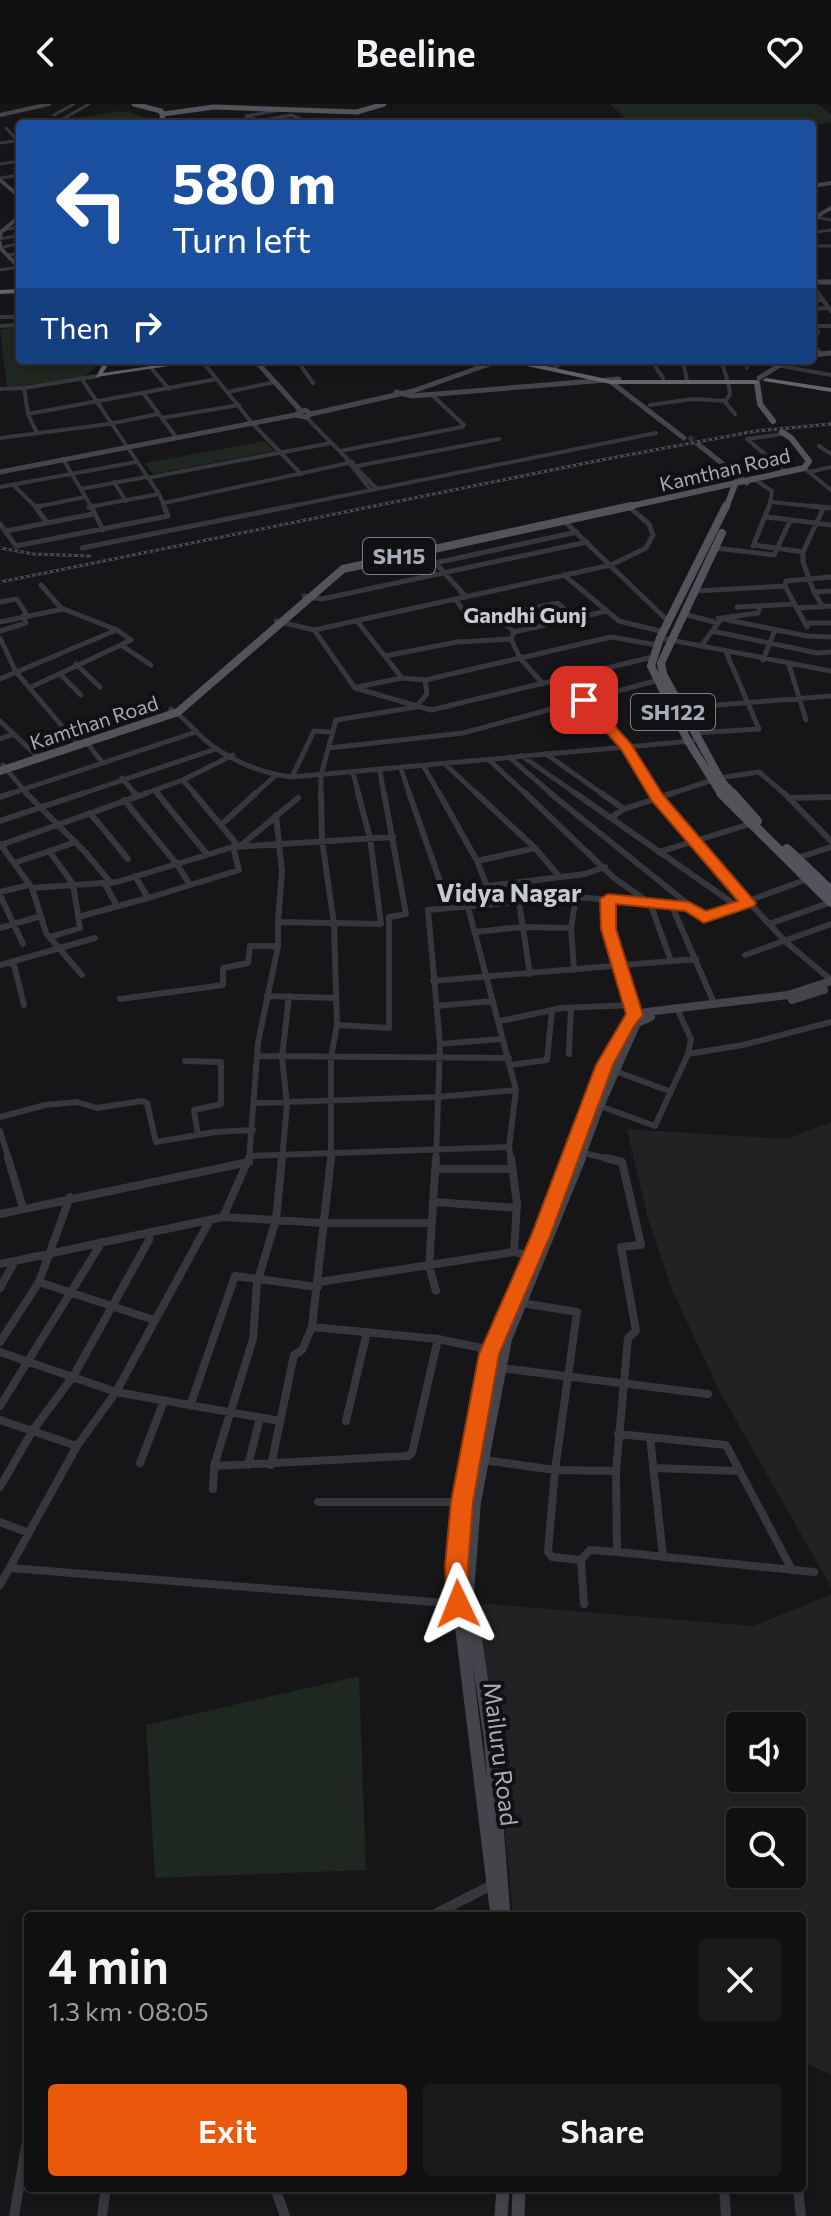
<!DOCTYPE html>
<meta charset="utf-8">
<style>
:root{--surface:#101011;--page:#19191a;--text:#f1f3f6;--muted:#9c9d9f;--line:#303031;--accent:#ea580c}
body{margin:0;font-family:Commissioner,sans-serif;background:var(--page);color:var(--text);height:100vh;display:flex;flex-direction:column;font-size:30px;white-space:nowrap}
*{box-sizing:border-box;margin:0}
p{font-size:26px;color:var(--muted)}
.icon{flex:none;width:44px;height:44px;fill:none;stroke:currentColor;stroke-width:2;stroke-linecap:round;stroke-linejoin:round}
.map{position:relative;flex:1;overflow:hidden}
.sheet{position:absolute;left:24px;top:1808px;width:782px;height:280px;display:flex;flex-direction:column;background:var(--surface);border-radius:8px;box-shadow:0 4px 12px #0003,0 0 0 2px var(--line)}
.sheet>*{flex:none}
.guide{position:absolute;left:16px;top:16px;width:800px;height:244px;border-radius:8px;box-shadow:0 4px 12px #0003,0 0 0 2px var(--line);background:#1a4fa0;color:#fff;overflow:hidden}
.tools{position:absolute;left:726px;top:1608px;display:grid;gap:16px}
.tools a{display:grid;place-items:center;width:80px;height:80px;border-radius:8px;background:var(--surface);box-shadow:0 4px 12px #0003,0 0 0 2px var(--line);font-size:40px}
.pin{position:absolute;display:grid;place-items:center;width:68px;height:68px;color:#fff;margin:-34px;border-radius:16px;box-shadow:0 4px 12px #0006}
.me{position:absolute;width:88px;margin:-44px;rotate:358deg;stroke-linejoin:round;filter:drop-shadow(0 0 6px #0008)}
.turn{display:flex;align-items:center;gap:28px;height:168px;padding:0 24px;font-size:36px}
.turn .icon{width:104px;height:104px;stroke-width:2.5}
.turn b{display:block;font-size:56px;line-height:68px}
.then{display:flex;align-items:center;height:76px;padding:0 24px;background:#0003;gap:16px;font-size:30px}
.round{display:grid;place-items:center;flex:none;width:84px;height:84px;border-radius:8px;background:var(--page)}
.summary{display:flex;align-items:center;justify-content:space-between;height:136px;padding:0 24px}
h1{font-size:48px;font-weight:600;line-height:60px}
.primary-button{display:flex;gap:16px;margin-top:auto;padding:16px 24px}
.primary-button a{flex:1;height:92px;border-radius:8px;background:var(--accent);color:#fff;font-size:32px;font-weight:600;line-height:92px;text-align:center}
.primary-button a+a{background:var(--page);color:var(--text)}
header{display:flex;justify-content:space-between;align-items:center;height:104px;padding:0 24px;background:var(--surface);font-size:36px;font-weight:600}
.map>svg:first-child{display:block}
.built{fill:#222124;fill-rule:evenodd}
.green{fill:#1f2721}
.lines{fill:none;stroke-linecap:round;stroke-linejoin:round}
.canal{stroke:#2c323b;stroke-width:4}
.secondary-tunnel{stroke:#333337;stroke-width:5;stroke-dasharray:5 2;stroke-linecap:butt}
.street-far5{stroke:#36373c;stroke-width:3}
.street-far4{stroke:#36373c;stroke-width:4}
.street-far3{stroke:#36373c;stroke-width:5}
.street-far2{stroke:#36373c;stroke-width:6}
.street-far1{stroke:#36373c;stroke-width:8}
.street{stroke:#36373c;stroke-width:10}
.secondary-far4{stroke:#44454c;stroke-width:4}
.secondary-far3{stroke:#44454c;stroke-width:5}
.secondary-far2{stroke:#44454c;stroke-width:8}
.secondary-far1{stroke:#44454c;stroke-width:10}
.secondary{stroke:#44454c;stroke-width:13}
.primary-far3{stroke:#52535b;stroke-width:5}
.primary-far2{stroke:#52535b;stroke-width:6}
.primary-far1{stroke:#52535b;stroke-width:8}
.primary{stroke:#52535b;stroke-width:10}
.highway{fill:#63646d;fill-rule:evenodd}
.rail-casing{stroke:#4b4c53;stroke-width:3}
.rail{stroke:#111012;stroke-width:2;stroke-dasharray:3;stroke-linecap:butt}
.route{fill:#ea580c;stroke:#983908;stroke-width:2}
.labels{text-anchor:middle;stroke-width:8;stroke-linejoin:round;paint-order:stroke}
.far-street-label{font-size:20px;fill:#a7abb7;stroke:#111012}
.shield{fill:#111012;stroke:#7a7c86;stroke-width:2}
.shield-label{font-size:22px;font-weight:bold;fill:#a7abb7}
.far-neighbourhood-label{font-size:22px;font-weight:bold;fill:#c8cad3;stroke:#111012}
.street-label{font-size:24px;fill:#a7abb7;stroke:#111012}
.neighbourhood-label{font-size:26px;font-weight:bold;fill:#c8cad3;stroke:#111012}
</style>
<header><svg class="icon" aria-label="back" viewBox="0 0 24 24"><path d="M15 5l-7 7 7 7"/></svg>Beeline<svg class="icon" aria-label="heart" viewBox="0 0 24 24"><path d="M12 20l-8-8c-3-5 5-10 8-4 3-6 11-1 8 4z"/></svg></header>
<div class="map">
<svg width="831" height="2112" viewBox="0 0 831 2112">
<rect width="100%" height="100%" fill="#161517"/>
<path class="built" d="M831 1018V1483L720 1288 672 1186 648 1115 627 1025 787 1035Z
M831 1490V1970L802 1958V1812H513L498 1658 477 1499 754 1522ZM740 1622H792V1674H740ZM740 1718H792V1770H740Z"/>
<path class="green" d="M610 0H817L831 10V18L812 22 661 20 627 16Z
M119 7C134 8 145 15 160 16L161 20H64L60 17Z
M20 223V256H102L83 274 7 283 0 225Z
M265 337 274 347 153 370 145 359Z
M359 1572 366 1766 155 1774 146 1621Z"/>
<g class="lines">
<path class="canal" d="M747 264 748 256"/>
<path class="secondary-tunnel" d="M689 333 699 341"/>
<path class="street-far5" d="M54 11 74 0
M61 16 89 0
M264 16 291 11 313 20
M229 20 243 17 252 20
M270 20 246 12 281 6
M6 24 18 37
M0 39 20 36
M0 60 20 57
M0 74 20 71
M812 98 815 99H812
M814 113 831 116
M812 125 818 128 831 126
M3 126 20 123
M0 135 20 131
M812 142H831
M0 144 20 139
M8 151 20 149
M0 166 19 163"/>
<path class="street-far4" d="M812 181 831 207
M812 196H824
M812 205 829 204
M0 213H20
M0 222 20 221
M812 222H831
M812 230 818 229 816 222
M812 239 821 250
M297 256 313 279
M589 256 598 259 615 256
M651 256 663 274
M683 256 687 277
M721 256 727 275
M202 257 253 320 301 370
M776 261 831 271
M555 263 568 256
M152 265 169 285
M83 277 159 390 165 404
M728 278 730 290 725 298 735 310
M0 285 24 284
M228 288 275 278
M144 290 176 333
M650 301 693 295 725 297
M28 310 217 275
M306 313 376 384
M162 314 239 301
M36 327 28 310 24 284 98 272
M783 330 747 335 785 367
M0 334 109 320 158 310
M819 342 831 350
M340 347 462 323 464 321 432 291
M63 355 92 404
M347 356 370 385
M357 362 499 335
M804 364 831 386
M810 368 831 363
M147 374 331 339
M752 374 772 387 769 404
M114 378 126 397
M13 381 37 404
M0 383 136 358
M81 385 146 373
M771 398 830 404
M164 399 353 358
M627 401 630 404
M36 403 85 393
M89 403 159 390
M282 404 656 329"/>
<path class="street-far3" d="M35 402 47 419
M91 402 103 426
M810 402 831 404
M36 403 41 402
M89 403 95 402
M767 413 831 421
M562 415 669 518
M0 420 16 442 168 412 164 402
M6 427 93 410
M754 441 803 448V458L814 488
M753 442 769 402
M82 444 292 402
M715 444 774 451 790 417
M424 446 466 493
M803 448 823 405
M435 459 577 428
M564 471 619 517 664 528
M41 481 61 504 117 526 131 536 121 541 151 561
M785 482 786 477 831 473
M695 487 785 482 807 523
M304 492 322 495 587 438
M456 496 467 512C487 511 500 513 514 528L511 535 520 554 543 580
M0 498 17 495 27 511
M737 503 795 500
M823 503 814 488 831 487
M797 504 831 502
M684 510 714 518
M498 511 558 499 574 515
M718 514 807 532 831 533
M276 517 314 526 611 461 646 444 653 431 649 420 628 402
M357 517 402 574 425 576 611 533 657 541
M0 518 63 505
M805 519H831
M314 526 355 584 431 606 653 553
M0 527 26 519 23 512
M712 527 817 549 831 548
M514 528 607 507
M0 534 16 568 79 642
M660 534 831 567
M701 542 722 514 758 509 761 502
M385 552 457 538 511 535
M763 556 775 526
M76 560 100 583
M789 561 806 616
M60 570 81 591
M0 575 114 527
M555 577 575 599
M357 583 402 574
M29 584 121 541
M584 596 626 643 655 691
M681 604 831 592
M171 605C188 616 198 632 214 643 236 659 266 670 292 673L693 637
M0 617 36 651
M695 629 759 625 726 548
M0 635 14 630
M87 639 102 658
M329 644 463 629 662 575
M546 650 604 691
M522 652 578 691
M509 653 553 691
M489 656 527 691
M445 660 478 691
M3 661 28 691
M424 663 440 691
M401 665 410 691
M380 667 384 691
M353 669 359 691
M292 673 314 627 332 628
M122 674 136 691
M183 676 196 691
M155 686 159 691
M6 691 196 628
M78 691 216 645
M141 691 183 676 233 651
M254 691 276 671
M321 691V671L336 616 416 603 427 590 425 576
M667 691 719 674 759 668 786 691"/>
<path class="street-far2" d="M26 689 85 748 111 779
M135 689 137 692
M157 689 206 749
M194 689 239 743 298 694
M321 689 322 736 334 820 337 921 331 953V1056
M409 689 449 803
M439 689 477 757 487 782 585 770 605 763
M476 689 535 744 558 771
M525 689 614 774 650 799 671 857
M550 689 704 813 808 775
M575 689 737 802
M601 689 624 705
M654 689 718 765 786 838 831 876
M784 689 831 737
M0 693 12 689
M789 694 831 693
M124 696 176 759 190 781
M90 709 128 755
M276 711 282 768 278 818
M612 713 624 705 673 689
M0 717 84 689
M222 720 256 689
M0 740 32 784 46 829 82 871
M1 741 147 689
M49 747 73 780 80 824 50 833
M659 748 750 720
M797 754 831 743
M477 757 535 744
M14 759 76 738
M135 772 148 794 239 766 233 743
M105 780 117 802
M32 784 117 778 233 743 393 733
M0 788 29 781
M0 791 23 840
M608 795 609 825 632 901
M519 798 530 870
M671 800 714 899
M468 803 516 986 509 1043 511 1056
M78 813 148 794
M769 820 831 798
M0 824 41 812
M475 828 523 823 571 824
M745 851 831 820
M13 857 24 901
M0 861 95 834
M574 866 571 824 576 793
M433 877 696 855
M267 892 336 894
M120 895 223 881V864L248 859 250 842H278
M436 902 493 897
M500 917 562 904 632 901 635 911
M337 921 389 924V813L406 810 384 689
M440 940 501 935
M569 950 571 904
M688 950 743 941 831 918
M257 952 509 954
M185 957 221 958V1000L194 1006 198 1031
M510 961 547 956 552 906
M615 967 669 987
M256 999 438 993 516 986
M600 1002 655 1022 688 950 691 935 679 909
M0 1013 45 1001 77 998 97 1004 142 997 147 999 156 1038 215 1028 253 1026
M0 1027 9 1056
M583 1049 615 1056
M250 1052 509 1043
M249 1056 258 939 278 842V818L381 820 370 734 358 689
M282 1056 287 1000 282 953 289 892
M436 1056 440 940 428 806 576 793 689 803"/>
<path class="street-far1" d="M8 1054 23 1104
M436 1054 429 1162 436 1187
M511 1054 517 1100 514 1148 531 1152
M437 1065H512
M434 1098 517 1104
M0 1110 249 1058
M223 1113 249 1054
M0 1160 223 1113 324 1119H431
M39 1178 154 1216
M319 1178 514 1148
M0 1184 15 1157
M522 1199 577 1208 555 1366 548 1448 552 1453 581 1456 584 1500
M312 1223 438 1235 491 1246
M0 1238 39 1178 70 1093
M0 1248 116 1288 280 1317
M501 1264 708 1290
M0 1302 102 1138
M190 1302 235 1172 318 1183
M0 1316 77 1342
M346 1317 367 1228
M618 1330 726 1341 792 1466
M650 1333 663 1453
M484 1356 555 1366 616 1367 628 1234 636 1227 621 1143 641 1141 622 1058 606 1054
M140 1359 164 1297
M248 1361 260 1314
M271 1361 294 1251 302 1246 312 1223 331 1054
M214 1362 408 1352 412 1349 438 1235
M653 1364 739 1367
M0 1383 33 1326 74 1271 149 1136 150 1128
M213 1385 214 1362 253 1235 257 1179 276 1116 282 1054
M318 1398H462
M0 1418 29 1429
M617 1448 814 1468
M581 1456 590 1446 617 1448 616 1367
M10 1464 458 1500
M0 1481 77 1342 116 1288 210 1116"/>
<path class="street" d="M431 1812 492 1781
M275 2084 285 2112
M724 2084 726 2112
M798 2084 801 2112
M14 2112 28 2031
M102 2112 106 2084"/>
<path class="secondary-far4" d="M0 11 49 0
M0 76 20 93
M812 82 831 79
M812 115 831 104
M0 133 1 128 20 112
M0 139V144L20 164
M812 178H831"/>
<path class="secondary-far3" d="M812 178H831
M812 251 831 249
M255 256 300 306
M759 274 788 256
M611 278 684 334
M396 288 412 292 619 275
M305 306 311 310 306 313 295 311Z
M311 310 413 287 498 257
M699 341 747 379
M0 368 295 311"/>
<path class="secondary-far2" d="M792 896 824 886
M569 1056 605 961 627 918 646 908 788 891 831 877
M580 1056 600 1002 637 919 651 913"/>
<path class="secondary-far1" d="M461 1521 456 1482 462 1398 491 1246 541 1132 570 1054
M474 1521 469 1489 476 1398 507 1235 581 1054"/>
<path class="secondary" d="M461 1519 497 1812
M473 1519 490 1632 504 1812
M501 2112 503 2084
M518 2112 519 2084"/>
<path class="primary-far3" d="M134 0 161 7 164 20
M163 10 214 3 357 8 384 0"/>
<path class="primary-far2" d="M757 279 760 300 773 317
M622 404 804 364 809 357 791 334 782 328
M726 404 736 378"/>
<path class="primary-far1" d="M722 429 661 559 663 570 722 678 734 691
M0 667 178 608 343 465 631 402
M722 691 688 637 651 562 660 534 726 402"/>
<path class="primary" d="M721 689 831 798
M732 689 757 717
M787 745 831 787"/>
<path class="highway" d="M20 185V189L0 190V186Z
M105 256H111L103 269 193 256H209L96 273Z
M491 256H518L611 276H755L758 278 755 280H611L508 258H494Z
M766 274 831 284V288L764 277 763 276Z"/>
<defs>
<path id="rail" d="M0 444 34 450 90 452
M0 478 601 356 756 327 831 320"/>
</defs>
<use href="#rail" class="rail-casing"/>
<use href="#rail" class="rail"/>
</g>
<path class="route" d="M580 593H589L631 640 663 691 756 799 754 802 704 819 685 807 616 800V825L643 911 634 922 613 961 550 1132 499 1250 473 1398 468 1462 469 1500 466 1508 458 1511 450 1508 447 1500 445 1462 451 1398 479 1250 531 1132 596 961 626 910 601 825 600 795 608 790 689 798 706 807 738 797 652 697 621 645 580 599Z"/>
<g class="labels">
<g class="far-street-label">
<text transform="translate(725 366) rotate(-13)" y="7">Kamthan Road</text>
<text transform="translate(94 619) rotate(-18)" y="7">Kamthan Road</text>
</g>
<g class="shield">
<rect x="363" y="434" width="72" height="36" rx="6"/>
<rect x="631" y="590" width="84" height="36" rx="6"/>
</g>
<g class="shield-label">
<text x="399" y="460">SH15</text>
<text x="673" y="616">SH122</text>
</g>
<g class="far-neighbourhood-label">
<text x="525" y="519">Gandhi Gunj</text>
</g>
<g class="street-label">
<text transform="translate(500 1650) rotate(83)" y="8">Mailuru Road</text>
</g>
<g class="neighbourhood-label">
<text x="509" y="798">Vidya Nagar</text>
</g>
</g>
</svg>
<div class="tools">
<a><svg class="icon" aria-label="sound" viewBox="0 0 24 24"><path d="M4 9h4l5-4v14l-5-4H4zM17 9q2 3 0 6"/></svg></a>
<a><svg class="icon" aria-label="search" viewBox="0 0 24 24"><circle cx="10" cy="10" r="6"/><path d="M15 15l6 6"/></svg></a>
</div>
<div class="pin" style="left:584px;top:596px;background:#d93025"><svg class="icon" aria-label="arrive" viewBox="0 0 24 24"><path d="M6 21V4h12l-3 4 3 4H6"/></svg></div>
<svg class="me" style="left:458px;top:1500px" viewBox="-20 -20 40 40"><path d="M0-17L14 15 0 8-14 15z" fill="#ea580c" stroke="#fff" stroke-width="4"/></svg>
<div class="guide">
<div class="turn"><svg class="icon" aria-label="left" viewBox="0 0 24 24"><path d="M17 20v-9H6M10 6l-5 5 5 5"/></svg><div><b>580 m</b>Turn left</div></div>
<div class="then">Then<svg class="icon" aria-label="right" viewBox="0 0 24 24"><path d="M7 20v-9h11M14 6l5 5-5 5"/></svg></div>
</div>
<section class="sheet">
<div class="summary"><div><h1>4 min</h1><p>1.3 km · 08:05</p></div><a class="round"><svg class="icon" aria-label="close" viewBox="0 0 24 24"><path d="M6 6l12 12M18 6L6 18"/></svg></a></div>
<div class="primary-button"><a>Exit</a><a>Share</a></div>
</section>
</div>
